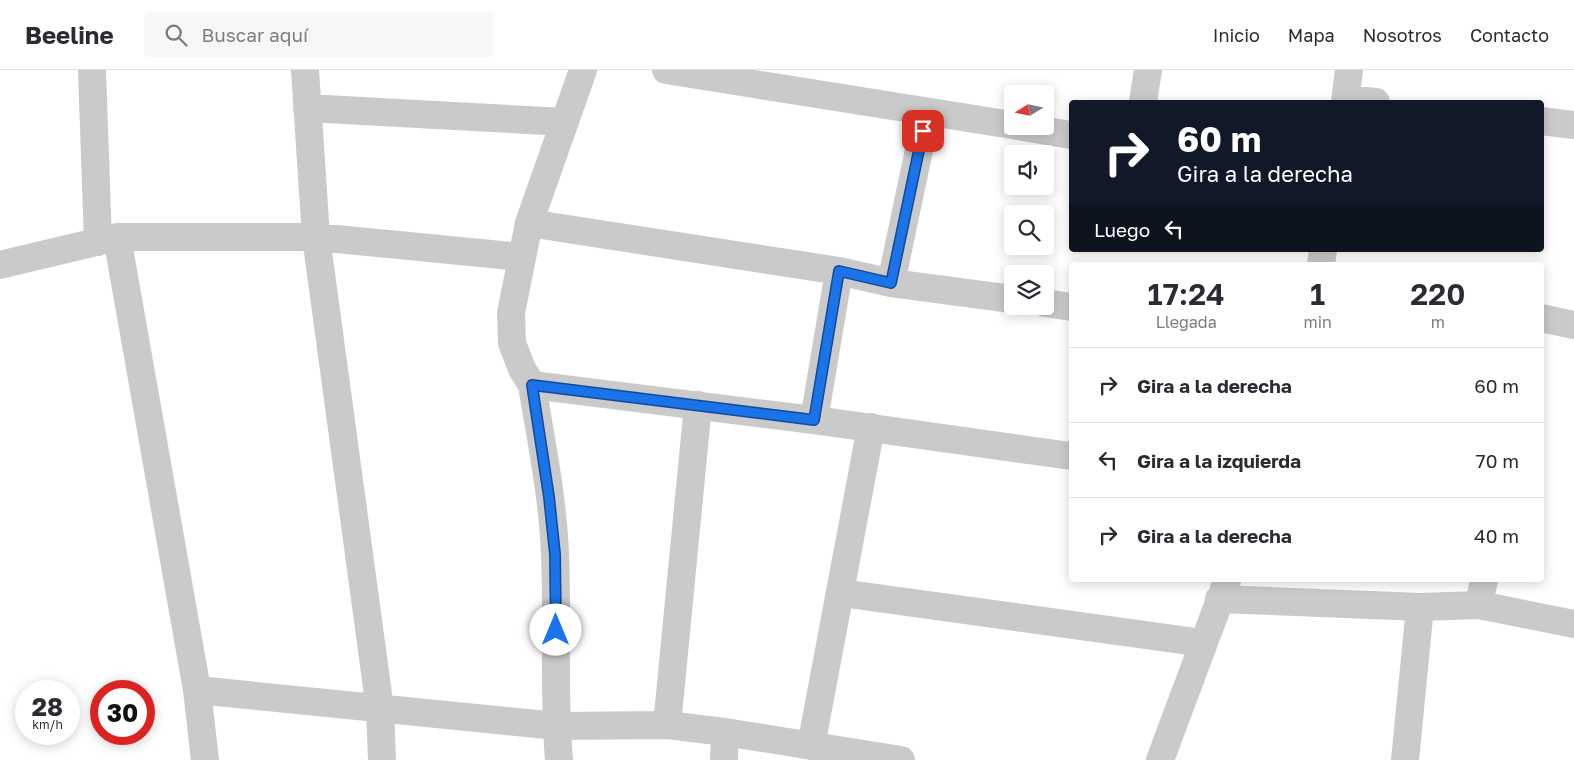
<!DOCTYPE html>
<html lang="es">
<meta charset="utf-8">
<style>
:root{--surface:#fff;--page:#f7f7f7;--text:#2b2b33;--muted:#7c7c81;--line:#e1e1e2}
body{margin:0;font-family:"Golos Text",sans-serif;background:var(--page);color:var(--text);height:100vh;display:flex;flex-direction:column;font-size:19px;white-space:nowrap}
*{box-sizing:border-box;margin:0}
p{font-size:16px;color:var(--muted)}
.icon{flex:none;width:28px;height:28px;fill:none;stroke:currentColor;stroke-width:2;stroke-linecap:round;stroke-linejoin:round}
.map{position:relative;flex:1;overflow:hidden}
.sheet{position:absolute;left:1069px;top:192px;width:475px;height:320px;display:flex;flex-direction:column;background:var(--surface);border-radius:5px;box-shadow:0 2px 12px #0003}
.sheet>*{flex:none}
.hud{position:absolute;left:1069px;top:30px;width:475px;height:152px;border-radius:5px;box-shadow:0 2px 12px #0003;background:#111827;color:#fff;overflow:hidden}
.needle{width:32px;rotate:260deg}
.tools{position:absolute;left:1004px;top:15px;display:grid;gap:10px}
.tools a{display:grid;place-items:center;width:50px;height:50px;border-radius:5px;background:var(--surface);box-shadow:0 2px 12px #0003;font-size:25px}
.speed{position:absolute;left:15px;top:610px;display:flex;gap:10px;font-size:25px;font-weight:700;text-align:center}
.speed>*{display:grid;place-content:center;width:65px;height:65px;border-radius:50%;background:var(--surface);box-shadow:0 2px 12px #0003;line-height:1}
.speed small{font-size:12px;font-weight:400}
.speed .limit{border:8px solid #d22;background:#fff;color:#111}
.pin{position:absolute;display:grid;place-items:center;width:42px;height:42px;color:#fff;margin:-21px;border-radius:10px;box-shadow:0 2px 8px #0006}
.me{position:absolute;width:55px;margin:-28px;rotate:0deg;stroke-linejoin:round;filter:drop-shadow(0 0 4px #0008)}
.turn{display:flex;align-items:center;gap:18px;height:105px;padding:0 25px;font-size:22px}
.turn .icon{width:65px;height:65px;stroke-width:2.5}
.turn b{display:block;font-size:35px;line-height:42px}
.then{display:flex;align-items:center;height:48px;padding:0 25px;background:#0003;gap:10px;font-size:19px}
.eta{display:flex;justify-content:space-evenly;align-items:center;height:85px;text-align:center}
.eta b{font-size:30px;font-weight:600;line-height:35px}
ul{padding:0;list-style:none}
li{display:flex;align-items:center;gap:15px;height:75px;padding:0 25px;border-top:1px solid var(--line)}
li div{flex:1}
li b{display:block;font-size:19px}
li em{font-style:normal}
header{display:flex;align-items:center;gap:30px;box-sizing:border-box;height:70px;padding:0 25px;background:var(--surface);border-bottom:1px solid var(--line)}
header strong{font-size:24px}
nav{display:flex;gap:28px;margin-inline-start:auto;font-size:18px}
.search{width:350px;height:45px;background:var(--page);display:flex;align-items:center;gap:12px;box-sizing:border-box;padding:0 18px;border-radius:5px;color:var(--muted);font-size:19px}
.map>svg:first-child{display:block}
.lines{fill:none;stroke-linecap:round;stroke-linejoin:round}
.minor{stroke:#cacaca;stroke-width:28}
.route-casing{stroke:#114b97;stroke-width:12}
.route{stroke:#1a73e8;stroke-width:9}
</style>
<header>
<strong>Beeline</strong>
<div class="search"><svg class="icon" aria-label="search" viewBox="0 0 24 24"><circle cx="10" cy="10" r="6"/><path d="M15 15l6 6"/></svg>Buscar aquí</div>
<nav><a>Inicio</a><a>Mapa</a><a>Nosotros</a><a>Contacto</a></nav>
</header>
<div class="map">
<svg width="1574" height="690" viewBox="0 0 1574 690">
<rect width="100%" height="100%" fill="#fff"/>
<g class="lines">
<path class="minor" d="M92 0 98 172
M305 0 316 167 380 639 382 690
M666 0 1012 55
M1346 29 1376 32
M1143 32 1148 0
M1345 32 1349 0
M307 38 565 52
M1541 51 1574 55
M1017 56 1071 65
M529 153 839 201 891 213 1012 229
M117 167 197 620 205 690
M0 195 117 167H316L522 187
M1321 195 1323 180
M891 213 927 42
M1045 233 1071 237
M1541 248 1574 255
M532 315 814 350 1071 386
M814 350 839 201
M841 523 1203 573
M1219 529 1420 537 1479 535 1574 554
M1479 535 1484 510
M197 620 556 656 667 655 725 662 901 690
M667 655 698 335
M811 676 871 357
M559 690C553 622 558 553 555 485 553 428 541 371 532 315L522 299 512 273 511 243 529 153 583 0
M724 690 725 662
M1160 690 1227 511
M1405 690 1420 537"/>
</g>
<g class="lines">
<defs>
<path id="route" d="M556 560 555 484 549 427 532 315 814 350 839 201 891 213 923 61"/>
</defs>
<use href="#route" class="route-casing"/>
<use href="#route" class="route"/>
</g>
</svg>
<div class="tools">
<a><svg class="needle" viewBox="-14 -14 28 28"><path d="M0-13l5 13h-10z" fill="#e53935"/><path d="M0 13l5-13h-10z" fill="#7c7c81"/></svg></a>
<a><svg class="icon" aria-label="sound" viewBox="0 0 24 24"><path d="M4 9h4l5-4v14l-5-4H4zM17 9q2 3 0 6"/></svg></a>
<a><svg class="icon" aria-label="search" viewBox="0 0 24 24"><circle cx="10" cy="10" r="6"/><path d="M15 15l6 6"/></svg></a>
<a><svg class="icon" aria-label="layers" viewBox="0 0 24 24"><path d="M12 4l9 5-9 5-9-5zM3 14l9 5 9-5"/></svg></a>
</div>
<div class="speed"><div>28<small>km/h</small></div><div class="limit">30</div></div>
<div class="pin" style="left:923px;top:61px;background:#d93025"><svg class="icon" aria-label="arrive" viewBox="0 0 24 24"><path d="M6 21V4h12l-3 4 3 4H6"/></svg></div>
<svg class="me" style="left:556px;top:560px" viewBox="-20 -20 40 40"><circle r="19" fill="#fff"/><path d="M0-13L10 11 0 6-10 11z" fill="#1a73e8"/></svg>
<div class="hud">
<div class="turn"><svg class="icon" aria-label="right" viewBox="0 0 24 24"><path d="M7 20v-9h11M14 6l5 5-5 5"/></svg><div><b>60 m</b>Gira a la derecha</div></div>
<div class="then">Luego<svg class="icon" aria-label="left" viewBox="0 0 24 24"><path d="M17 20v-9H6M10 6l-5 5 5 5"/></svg></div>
</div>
<section class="sheet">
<div class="eta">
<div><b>17:24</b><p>Llegada</p></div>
<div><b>1</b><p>min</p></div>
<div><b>220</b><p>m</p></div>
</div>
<ul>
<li><svg class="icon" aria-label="right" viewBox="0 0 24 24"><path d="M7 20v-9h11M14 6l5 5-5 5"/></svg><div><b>Gira a la derecha</b></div><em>60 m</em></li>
<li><svg class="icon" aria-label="left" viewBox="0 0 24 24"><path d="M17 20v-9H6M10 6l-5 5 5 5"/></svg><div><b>Gira a la izquierda</b></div><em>70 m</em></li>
<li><svg class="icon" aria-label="right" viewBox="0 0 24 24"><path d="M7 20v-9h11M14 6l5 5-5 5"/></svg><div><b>Gira a la derecha</b></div><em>40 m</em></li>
</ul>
</section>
</div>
